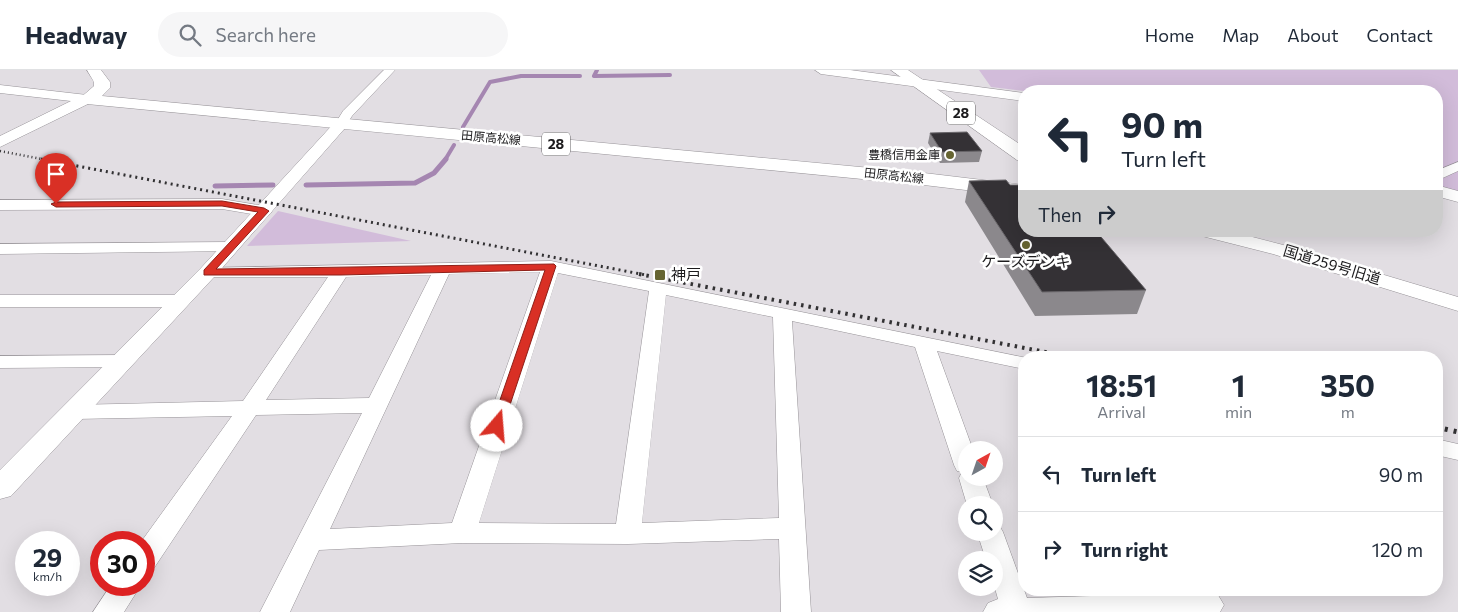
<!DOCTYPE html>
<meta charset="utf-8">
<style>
:root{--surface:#fff;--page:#f6f6f7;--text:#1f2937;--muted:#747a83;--line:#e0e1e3}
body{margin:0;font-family:Commissioner,"Noto Sans JP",sans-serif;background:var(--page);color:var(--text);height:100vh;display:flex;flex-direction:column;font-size:19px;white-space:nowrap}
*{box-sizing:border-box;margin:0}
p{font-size:16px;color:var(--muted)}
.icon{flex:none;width:28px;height:28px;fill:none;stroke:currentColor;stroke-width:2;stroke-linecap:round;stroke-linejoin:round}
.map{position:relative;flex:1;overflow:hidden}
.drawer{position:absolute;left:1018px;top:281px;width:425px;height:245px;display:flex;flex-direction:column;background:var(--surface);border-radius:20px;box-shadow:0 5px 20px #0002}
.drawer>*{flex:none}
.guide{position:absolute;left:1018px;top:15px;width:425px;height:152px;border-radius:20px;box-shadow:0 5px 20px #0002;background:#fff;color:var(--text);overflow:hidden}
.needle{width:32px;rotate:40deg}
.fabs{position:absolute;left:958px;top:371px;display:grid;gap:10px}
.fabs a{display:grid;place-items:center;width:45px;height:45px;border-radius:50%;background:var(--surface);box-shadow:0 5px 20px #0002;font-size:25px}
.speed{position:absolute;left:15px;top:461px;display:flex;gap:10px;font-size:25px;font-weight:700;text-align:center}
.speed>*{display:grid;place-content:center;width:65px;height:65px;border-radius:50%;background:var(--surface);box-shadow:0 5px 20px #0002;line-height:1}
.speed small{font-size:12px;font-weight:400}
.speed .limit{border:8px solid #d22;background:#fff;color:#111}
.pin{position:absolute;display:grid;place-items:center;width:42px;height:42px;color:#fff;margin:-51px -21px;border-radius:50% 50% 50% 0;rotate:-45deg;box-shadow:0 0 5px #0007}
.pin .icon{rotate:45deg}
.me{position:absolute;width:55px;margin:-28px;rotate:18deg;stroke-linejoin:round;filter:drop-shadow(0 0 4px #0008)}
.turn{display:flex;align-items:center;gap:18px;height:105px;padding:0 20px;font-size:22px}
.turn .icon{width:65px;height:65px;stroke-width:2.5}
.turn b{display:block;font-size:35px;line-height:42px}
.then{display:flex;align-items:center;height:48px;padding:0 20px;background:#0003;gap:10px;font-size:19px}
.eta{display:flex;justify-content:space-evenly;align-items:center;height:85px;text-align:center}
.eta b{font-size:30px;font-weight:700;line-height:35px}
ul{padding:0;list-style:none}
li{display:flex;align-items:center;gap:15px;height:75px;padding:0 20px;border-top:1px solid var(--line)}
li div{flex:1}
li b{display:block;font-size:19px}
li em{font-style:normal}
header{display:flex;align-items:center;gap:30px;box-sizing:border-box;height:70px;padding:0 25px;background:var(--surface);border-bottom:1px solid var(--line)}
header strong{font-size:24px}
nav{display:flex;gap:28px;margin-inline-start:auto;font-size:18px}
.search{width:350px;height:45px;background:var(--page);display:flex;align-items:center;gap:12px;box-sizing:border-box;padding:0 18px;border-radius:28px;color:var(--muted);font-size:19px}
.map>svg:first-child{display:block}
.green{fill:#d2bcda}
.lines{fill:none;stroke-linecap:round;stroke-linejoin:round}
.stream-far1{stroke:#a586b1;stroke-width:4}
.stream{stroke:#a586b1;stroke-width:5}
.minor-casing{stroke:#979398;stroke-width:1}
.tertiary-casing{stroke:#979398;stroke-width:1}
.primary-casing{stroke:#979398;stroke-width:1}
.minor{fill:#fff;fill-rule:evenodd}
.tertiary{fill:#fff;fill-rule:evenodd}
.primary{fill:#fff;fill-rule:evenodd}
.rail-far3{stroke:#323133;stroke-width:2.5;stroke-dasharray:1 3;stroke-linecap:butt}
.rail-far2{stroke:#323133;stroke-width:3;stroke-dasharray:2 4;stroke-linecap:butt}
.rail-far1{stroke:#323133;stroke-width:4;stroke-dasharray:2.5 5;stroke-linecap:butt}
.rail{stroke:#323133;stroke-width:5;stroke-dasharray:3 6;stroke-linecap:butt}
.wall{fill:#8b888c}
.building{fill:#343135;stroke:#686569}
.route{fill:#d93025;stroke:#8d1f18}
.poi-dot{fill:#666431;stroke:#fff;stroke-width:2}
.labels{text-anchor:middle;stroke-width:5;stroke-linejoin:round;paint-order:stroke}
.far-street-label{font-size:12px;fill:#1c1b1d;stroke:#fff}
.far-poi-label{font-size:12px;fill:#1c1b1d;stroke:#fff;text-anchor:end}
.shield{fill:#fff;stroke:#605f61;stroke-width:1}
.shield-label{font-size:14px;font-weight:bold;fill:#1c1b1d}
.poi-label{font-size:15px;fill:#1c1b1d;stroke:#fff}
.street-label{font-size:15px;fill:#1c1b1d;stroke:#fff}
</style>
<header>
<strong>Headway</strong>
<div class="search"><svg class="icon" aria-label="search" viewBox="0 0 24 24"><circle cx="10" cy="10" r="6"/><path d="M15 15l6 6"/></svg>Search here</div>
<nav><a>Home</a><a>Map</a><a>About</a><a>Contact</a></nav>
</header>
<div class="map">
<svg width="1458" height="542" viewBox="0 0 1458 542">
<rect width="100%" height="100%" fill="#e2dee3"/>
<path class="green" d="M979 0H1458V125L1436 118V21H1024L991 17Z
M278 141 411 171 247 176Z"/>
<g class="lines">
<path class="stream-far1" d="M597 0 594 6 670 5
M463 57 490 12 521 6H580
M445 90 454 75"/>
<path class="stream" d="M306 115 415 113 434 103 446 89
M215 116 273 115"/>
<defs>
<path id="minor" d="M384 0H395L352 46 345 57H337L335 54 343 41Z
M1458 92V101L1436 111V101Z
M222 129 264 136 270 138 272 141 270 144 264 146 222 139 0 140V130Z
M230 172 236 173 238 177 236 181 0 184V174Z
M551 191 1027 288H1024V299L937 281 973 380H966V408H983L993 435H967L959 408 962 402 957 401 954 395 915 277 792 251 811 542H781L779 469 628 474 462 473 319 480 290 542H260L362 343 256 345 154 498 144 501V472H141L232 346 74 349 66 347 63 342 66 337 74 335 243 331 328 207H208L202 206 199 202 202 198ZM540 202 452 453 330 459 449 204ZM558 203 649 221 616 454 479 453ZM431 205 369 328 266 330 346 207ZM666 225 773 247 779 448 642 453Z
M0 225H179L186 227 188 231 186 235 179 237H0Z
M123 285 130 287 133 291 130 295 123 297 0 298V286Z
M1436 369 1458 374V390L1436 385Z
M994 453 999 455 1003 462 1027 528 1187 523 1186 520H1215L1224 535 1220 542H983L988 533 998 529 994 515V490H986L977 462H994Z
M111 515H141L124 542H93Z"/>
<path id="tertiary" d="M815 0H850L1024 23V31L821 4Z
M0 15 87 25 94 29 92 32 0 77V66L71 31 0 23Z
M341 50 346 51 348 54 346 57 215 206 11 426 0 429V400L201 198 336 51Z
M1436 115 1458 121V132L1436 126Z
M1196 161H1229L1287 176 1458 227V241L1273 184 1198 165Z"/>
<path id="primary" d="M87 0H101L110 12V18L102 26 924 103 1024 115V127L924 115 87 34 81 32 79 29 94 16V12Z
M891 0H908L1024 77V92L1017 90Z"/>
</defs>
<use href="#minor" class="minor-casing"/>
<use href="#tertiary" class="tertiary-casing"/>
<use href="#primary" class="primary-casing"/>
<use href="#minor" class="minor"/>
<use href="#tertiary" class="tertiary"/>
<use href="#primary" class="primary"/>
<path class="rail-far3" d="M0 81 47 90"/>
<path class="rail-far2" d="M41 89 646 205"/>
<path class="rail-far1" d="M639 204 1077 288"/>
<path class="rail" d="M1436 357 1458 362"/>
</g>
<path class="wall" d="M930 63 982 81 979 92 940 93 928 73Z
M969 111 1146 220 1137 244 1035 246 965 132Z"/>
<path class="building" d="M967 62 982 81 942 82 930 63Z
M1006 110 1010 115H1024V161H1096L1146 220 1042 222 969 111Z"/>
<path class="route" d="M222 131 264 138 269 141 216 199 554 194 556 196 502 359H493L491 356 545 200 341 205H204V200L258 142 222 136 56 137 51 134 56 132Z"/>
<g class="poi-dot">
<circle cx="950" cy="85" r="5"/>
<circle cx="1026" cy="175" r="5"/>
<rect x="654" y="199" width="12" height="12" rx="2.5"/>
</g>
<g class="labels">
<g class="far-street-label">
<text transform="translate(491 68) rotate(5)" y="4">田原高松線</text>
<text transform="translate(894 106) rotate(6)" y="4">田原高松線</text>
</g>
<g class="far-poi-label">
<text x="940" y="89">豊橋信用金庫</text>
</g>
<g class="shield">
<rect x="947" y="31.5" width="28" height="23" rx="4"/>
<rect x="542" y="62.5" width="28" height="23" rx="4"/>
</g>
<g class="shield-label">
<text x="961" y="48">28</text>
<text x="556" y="79">28</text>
</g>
<g class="poi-label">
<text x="1026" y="197">ケーズデンキ</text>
<text x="671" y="210" text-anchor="start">神戸</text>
</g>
<g class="street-label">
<text transform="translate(1332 195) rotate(17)" y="5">国道259号旧道</text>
</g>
</g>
</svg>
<div class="fabs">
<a><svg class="needle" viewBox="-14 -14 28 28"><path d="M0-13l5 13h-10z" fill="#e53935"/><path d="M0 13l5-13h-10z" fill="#747a83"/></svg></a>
<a><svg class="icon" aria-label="search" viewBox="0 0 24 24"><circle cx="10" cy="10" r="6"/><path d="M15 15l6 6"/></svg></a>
<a><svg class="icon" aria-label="layers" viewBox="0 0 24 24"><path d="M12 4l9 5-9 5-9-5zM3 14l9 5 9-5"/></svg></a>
</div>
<div class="speed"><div>29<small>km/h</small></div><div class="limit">30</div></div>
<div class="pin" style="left:56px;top:134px;background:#d93025"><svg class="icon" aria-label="arrive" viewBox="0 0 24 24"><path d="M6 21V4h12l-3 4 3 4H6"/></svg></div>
<svg class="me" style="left:497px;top:356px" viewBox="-20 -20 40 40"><circle r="19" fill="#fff"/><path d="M0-13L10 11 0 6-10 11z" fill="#d93025"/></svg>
<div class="guide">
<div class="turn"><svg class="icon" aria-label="left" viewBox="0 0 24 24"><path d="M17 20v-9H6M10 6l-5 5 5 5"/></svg><div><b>90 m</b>Turn left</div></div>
<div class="then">Then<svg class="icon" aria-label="right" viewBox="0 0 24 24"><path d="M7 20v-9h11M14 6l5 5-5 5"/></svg></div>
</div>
<section class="drawer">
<div class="eta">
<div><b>18:51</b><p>Arrival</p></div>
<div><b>1</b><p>min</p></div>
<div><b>350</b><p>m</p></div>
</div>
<ul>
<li><svg class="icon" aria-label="left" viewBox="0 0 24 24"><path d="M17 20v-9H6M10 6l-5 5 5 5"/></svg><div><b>Turn left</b></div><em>90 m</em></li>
<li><svg class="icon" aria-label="right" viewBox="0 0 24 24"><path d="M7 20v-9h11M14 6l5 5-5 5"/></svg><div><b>Turn right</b></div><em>120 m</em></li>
</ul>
</section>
</div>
